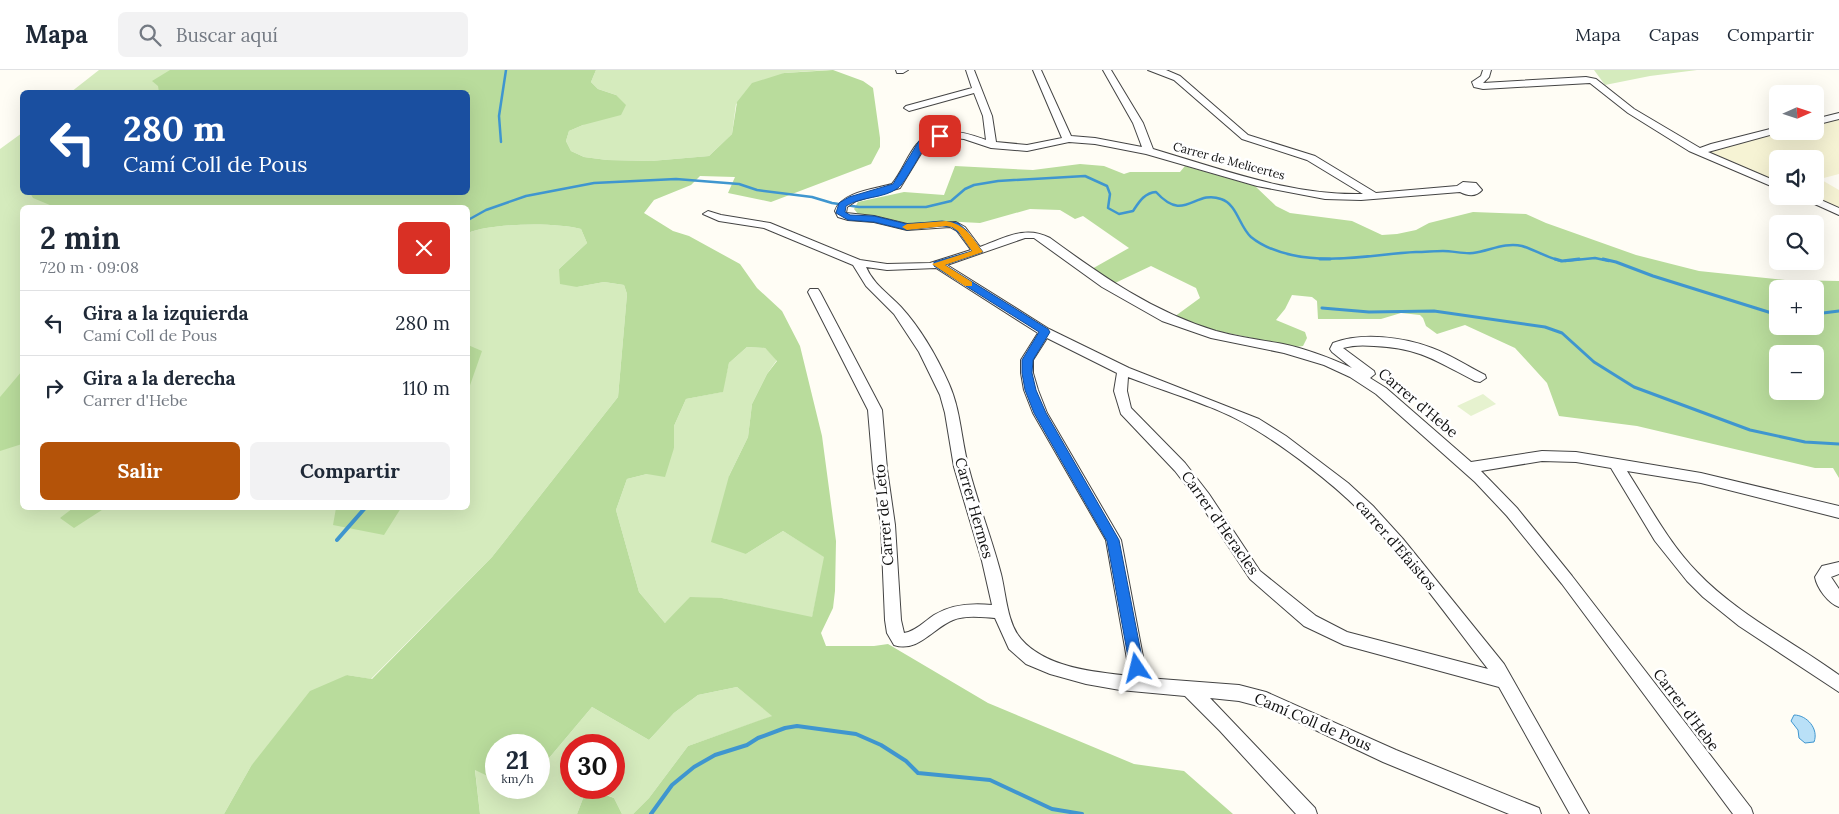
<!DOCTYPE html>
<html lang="es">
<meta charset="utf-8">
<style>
:root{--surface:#fff;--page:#f2f2f3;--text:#1f2937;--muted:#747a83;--line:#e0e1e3;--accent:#b45309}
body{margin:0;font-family:Lora,serif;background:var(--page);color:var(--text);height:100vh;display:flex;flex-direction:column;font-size:19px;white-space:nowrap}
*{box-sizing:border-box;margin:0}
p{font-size:16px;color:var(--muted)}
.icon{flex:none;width:28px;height:28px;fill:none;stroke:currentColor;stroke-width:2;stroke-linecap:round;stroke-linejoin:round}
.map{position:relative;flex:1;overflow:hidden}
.drawer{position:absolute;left:20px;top:135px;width:450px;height:305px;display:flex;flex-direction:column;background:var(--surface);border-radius:8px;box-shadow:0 5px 20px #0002}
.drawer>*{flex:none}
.hud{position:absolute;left:20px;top:20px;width:450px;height:105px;border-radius:8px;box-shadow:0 5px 20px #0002;background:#1a4fa0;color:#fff;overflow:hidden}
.needle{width:32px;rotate:87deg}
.controls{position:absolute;left:1769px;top:15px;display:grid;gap:10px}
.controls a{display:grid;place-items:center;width:55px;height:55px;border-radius:8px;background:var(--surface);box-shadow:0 5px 20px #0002;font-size:25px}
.speed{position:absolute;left:485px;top:664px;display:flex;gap:10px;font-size:25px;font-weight:700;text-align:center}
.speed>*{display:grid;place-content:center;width:65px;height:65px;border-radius:50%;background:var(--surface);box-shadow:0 5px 20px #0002;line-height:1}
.speed small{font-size:12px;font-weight:400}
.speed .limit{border:8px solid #d22;background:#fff;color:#111}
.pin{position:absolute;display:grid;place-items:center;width:42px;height:42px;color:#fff;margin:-21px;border-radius:10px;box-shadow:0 2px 8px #0006}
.me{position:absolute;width:55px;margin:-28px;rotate:350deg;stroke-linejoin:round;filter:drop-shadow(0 0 4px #0008)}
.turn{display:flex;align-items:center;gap:18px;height:105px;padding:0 20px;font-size:22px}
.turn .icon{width:65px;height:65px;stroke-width:2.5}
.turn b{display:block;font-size:35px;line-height:42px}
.round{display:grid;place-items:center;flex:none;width:52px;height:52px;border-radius:8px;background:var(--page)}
.summary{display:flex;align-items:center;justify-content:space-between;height:85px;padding:0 20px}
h1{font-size:30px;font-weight:700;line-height:38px}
.cta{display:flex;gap:10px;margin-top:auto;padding:10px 20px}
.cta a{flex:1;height:58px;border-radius:8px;background:var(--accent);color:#fff;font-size:20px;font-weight:700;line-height:58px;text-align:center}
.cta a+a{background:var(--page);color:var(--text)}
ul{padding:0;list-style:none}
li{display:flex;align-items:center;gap:15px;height:65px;padding:0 20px;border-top:1px solid var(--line)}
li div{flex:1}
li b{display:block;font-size:19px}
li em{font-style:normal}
header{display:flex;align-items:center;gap:30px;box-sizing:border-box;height:70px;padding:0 25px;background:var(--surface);border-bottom:1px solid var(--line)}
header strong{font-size:24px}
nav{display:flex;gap:28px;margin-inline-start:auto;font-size:18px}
.search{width:350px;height:45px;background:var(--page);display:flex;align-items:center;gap:12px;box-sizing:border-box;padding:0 18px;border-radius:8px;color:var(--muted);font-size:19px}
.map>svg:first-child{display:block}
.farmland{fill:#f6f3d4}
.green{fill:#d5ebbd}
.forest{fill:#b9dc9c;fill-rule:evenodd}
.pitch{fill:#e6f2cf}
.water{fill:#b9e0f7;stroke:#3f96cf}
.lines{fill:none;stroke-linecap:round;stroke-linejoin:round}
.stream-far2{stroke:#3f96cf;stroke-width:2.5}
.stream-far1{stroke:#3f96cf;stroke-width:3}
.stream{stroke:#3f96cf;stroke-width:4}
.minor-casing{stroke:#444;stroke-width:2}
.minor{fill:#fff;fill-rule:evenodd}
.route{fill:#1a73e8;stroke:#114b97}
.slow{fill:#f59e0b}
.labels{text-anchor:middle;stroke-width:5;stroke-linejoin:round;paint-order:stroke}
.far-street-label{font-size:12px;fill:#111;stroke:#fff}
.street-label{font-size:15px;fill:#111;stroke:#fff}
</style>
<header>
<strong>Mapa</strong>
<div class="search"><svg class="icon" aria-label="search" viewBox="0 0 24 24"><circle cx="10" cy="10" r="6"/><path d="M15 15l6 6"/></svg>Buscar aquí</div>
<nav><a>Mapa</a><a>Capas</a><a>Compartir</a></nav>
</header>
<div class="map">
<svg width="1839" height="744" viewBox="0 0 1839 744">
<rect width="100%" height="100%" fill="#fffdf5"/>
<path class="farmland" d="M1839 49V104L1820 109 1839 120V140L1807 126H1815V89H1778L1777 114 1710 85V82L1718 77 1785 61H1815V54Z"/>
<path class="green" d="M99 0H491L468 43V22H71Z
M596 0H827L784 3 736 34 732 64 709 86 651 91 607 90 584 87 571 81 566 71 569 61 583 55 616 25 598 19 591 12Z
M1594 0H1697L1650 6 1605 15Z
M22 63V122H411L414 137 22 138V438H468V163C492 153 556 152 581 159L587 173 559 199 577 217 604 212 624 215 627 224 618 327 492 487 371 609 347 605 251 696 224 744H0V79Z
M747 277 765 278 777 290 767 304 752 334 748 367 729 406 746 484 783 461 825 487 812 548 722 528 665 553 639 522 616 440 627 409 647 404 674 378V356L686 329 722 322 729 293Z
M737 617 773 646 688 676 649 728 633 744H622L614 728 591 718H614V675H571V718H587L577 744H480L475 699 496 710V718H539V700L592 637 649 670 674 643 698 625Z"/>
<path class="forest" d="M170 0H596L591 12 598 19 616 25 626 35 621 45 583 55 569 61 566 71 571 81 584 87 607 90 651 91 709 86 732 64 737 32 752 13 784 3 833 0 863 11 873 18 880 68V77L871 94 771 132 728 123 735 107 700 106 691 115 654 130 644 143 673 161 689 166 740 194 757 218 782 241 800 276 822 366 836 471 835 521 833 538 821 563 826 576H874L888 574 988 633 1134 694 1184 701 1233 744H633L649 728 688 676 772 646 737 617 698 625 674 643 649 670 592 637 539 700V675H496V710L475 700 480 744H224L251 696 310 621 347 605 372 609 492 487 618 327 627 224 624 215 604 212 577 217 560 214 559 199 587 173 581 159C556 152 492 153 468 163V138H57L33 128 30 123 468 122V27L470 23 159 22 158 16 152 11ZM747 277 765 278 777 291 767 304 752 334 748 367 729 406 711 472 746 484 783 461 824 487 812 547 722 528 690 527 665 553 639 522 616 440 627 409 647 404 665 407 674 378V356L686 329 723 322 729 293Z
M1080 94 1104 96 1124 104 1130 102H1180L1185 96 1255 116 1276 136 1290 143 1352 151 1382 165 1397 164 1416 160 1429 153 1473 142 1526 144 1546 153 1636 185 1699 201 1785 210 1839 211V408L1833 398H1815L1637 356 1559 346 1547 313 1515 278 1465 255 1437 264 1426 256 1423 248 1420 245 1401 243 1381 249H1318L1317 231 1312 227 1292 225 1285 239 1276 250 1305 262 1307 268 1303 276 1296 277 1208 259 1174 247 1200 228 1196 218 1151 196 1113 214 1090 200 1129 178 1083 146 1075 149 1060 140 1030 139 980 153 942 151 912 154 858 144 854 139 858 132 904 122 944 125 955 96 1033 100ZM1778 219H1815V256H1778ZM1778 284H1815V321H1778Z
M468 275 482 281 468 321Z
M22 301V374L0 381V327Z
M73 438H105L74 458 60 448Z
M336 438H401L384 465 333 455Z
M587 718 614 728 622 744H577Z"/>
<path class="pitch" d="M1483 324 1496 334 1471 346 1457 336Z"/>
<path class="water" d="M1794 645C1807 645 1819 659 1814 672L1805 673 1799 668 1798 660 1791 651Z"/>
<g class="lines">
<path class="stream-far2" d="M501 72 499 46 506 0
M468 150 486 140 526 126 594 113 676 109 739 114 757 120 812 127 832 133 859 137H926L951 131 965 119 974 115 998 111 1085 106 1107 116 1110 124 1108 138 1119 144 1133 141C1139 132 1144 123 1156 122 1185 154 1194 119 1221 129 1237 134 1239 156 1251 167 1262 176 1278 182 1292 185 1333 194 1375 184 1416 182 1425 182 1434 181 1443 181 1453 181 1464 184 1473 183 1489 181 1505 172 1522 176 1535 180 1546 187 1561 191
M1565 191 1595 188 1609 191"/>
<path class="stream-far1" d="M1320 189H1330
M1555 189 1562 191 1579 189
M1603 189 1616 192 1653 206 1778 245
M1322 238 1369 242 1434 241 1545 257 1562 263 1594 292 1634 317 1750 360 1805 372 1839 374
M1815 244 1839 241"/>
<path class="stream" d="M337 470 365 438
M651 744 672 715 694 697 715 685 747 675 758 668 785 658 797 656 856 664 881 675 906 691 918 703 990 710 1052 739 1082 744"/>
<defs>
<path id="minor" d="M896 0H908L903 3H897Z
M966 0H974L992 46 996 72 1027 75 1062 68 1033 0H1041L1071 66 1095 68 1142 77 1133 53 1103 0H1111L1143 53 1153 79C1221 99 1292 126 1363 124L1307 90 1242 69 1174 10 1148 0H1166L1180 6 1248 65 1315 86 1376 123 1457 116 1463 112 1476 113 1482 120C1476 127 1468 126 1460 122L1361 130 1325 129 1257 116 1146 84 1095 74 1069 72 1027 81 991 78 964 69 945 67 931 71 925 77 900 118 856 131 847 137 846 143 874 146 907 154 956 152 965 157 980 177C1005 168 1025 155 1050 168 1102 206 1153 242 1216 261 1238 267 1261 270 1283 274 1307 279 1330 288 1352 298L1332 282 1330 279 1333 273C1362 262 1403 267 1432 278 1451 285 1467 296 1485 305L1486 308 1480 312 1475 311C1436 291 1420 278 1374 276 1364 275 1353 275 1343 278L1374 301 1375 304 1370 308 1386 318 1471 392 1542 381 1576 382 1701 403 1839 436V448L1701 413 1627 401C1649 435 1668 472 1697 502 1737 544 1792 571 1839 605V622L1739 556 1703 527 1687 511 1655 471 1611 398 1576 392 1542 391 1481 401 1517 438 1572 506 1751 738 1753 744H1733L1562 514 1507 446 1475 412 1376 324 1350 307 1324 295 1284 283 1211 268 1162 251 1102 217 1034 168H1025L947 195 1049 259 1129 298 1259 349 1286 366 1348 413 1373 436 1403 469 1504 594 1589 744H1570L1499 617 1344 575 1304 556 1250 509 1199 432 1175 401 1121 344 1114 321 1117 303 1047 268 1033 290V303L1038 320 1047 343 1121 470 1147 608 1239 615 1266 622 1396 680 1539 738 1541 744H1509L1383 692 1273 640 1239 631 1210 628 1315 738 1317 744H1296L1220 661 1185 626 1120 620 1086 614 1050 604 1026 594 1009 579 995 548C982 547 965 545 953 550 933 558 918 583 894 575L887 563 885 550 881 455 873 399 868 340 808 222 810 219H818L820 222 882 340 887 399 895 455 901 550 904 563C916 561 925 551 934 545 952 534 972 533 992 535L982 491 954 397 945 343 940 325 919 282 894 244 866 216 853 195 764 158 719 151 703 144 708 141 721 145 770 153 860 190 887 194 930 193 971 180 957 161 950 157 907 160 874 152 848 150 838 147 835 141C841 122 875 119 892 114 902 102 907 86 917 74 933 53 965 62 986 70L983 46 974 23 909 41 904 38 906 36 972 18ZM866 197 887 200 936 198 1038 263 1021 290V303L1024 320 1033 343 1106 470 1130 606C1095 602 1046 598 1021 569 1007 553 1006 524 1001 504 992 469 978 434 969 399 961 370 961 341 949 314 937 287 921 259 901 237 889 224 873 214 866 197ZM1128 307C1166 322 1217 336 1251 357 1287 378 1335 415 1364 445 1409 493 1448 547 1488 599L1347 562 1316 546 1260 501 1209 424 1185 393 1131 338 1127 321Z
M1483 0H1491L1489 7 1483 13 1586 7 1596 9 1634 39 1700 78 1711 74 1778 57V61L1781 62 1708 82 1778 112V119L1689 81 1628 43 1590 13 1483 19 1474 17 1472 12 1481 6Z
M1839 43V49L1815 55V49Z
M1797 126H1812L1839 138V145Z
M1839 492V504L1831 507 1839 519V537C1828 533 1817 518 1815 507L1822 496Z"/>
</defs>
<use href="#minor" class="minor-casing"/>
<use href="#minor" class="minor"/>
</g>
<path class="route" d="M940 63 942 64V67L931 70 926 75C920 84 905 113 898 118 883 129 862 126 846 136L845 142 850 145 874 146 907 154 942 151 958 153 966 160 983 182 945 195 1048 259 1050 262 1033 290 1032 303 1036 320 1046 343 1119 470 1144 598 1142 602 1137 604 1132 602 1130 598 1107 471 1034 343 1025 320 1022 303V290L1039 262 934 196V192L972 181 960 164 952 157 942 156 907 160 874 152 848 150 836 143 839 133 849 127 893 114 919 71 925 66Z"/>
<path class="slow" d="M946 151C966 155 971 166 983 182L945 195 972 212V216H965L932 194 972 181 958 161 952 157 946 156 907 160 902 157 907 154Z"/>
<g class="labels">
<g class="far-street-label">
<text transform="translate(1229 91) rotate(15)" y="4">Carrer de Melicertes</text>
</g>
<g class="street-label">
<text transform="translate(1418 333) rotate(40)" y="5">Carrer d'Hebe</text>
<text transform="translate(974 438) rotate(74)" y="5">Carrer Hermes</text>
<text transform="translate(884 445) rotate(-95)" y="5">Carrer de Leto</text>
<text transform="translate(1220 453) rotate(55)" y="5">Carrer d'Heracles</text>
<text transform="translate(1396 475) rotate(49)" y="5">carrer d'Efaistos</text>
<text transform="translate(1686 640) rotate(53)" y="5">Carrer d'Hebe</text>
<text transform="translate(1313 652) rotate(23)" y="5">Camí Coll de Pous</text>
</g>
</g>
</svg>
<div class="controls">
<a><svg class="needle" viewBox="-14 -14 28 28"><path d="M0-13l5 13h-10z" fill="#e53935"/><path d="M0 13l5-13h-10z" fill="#747a83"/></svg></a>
<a><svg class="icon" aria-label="sound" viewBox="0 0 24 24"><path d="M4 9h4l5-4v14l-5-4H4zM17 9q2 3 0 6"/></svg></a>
<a><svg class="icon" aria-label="search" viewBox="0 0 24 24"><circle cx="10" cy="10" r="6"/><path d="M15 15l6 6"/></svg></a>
<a>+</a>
<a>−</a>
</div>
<div class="speed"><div>21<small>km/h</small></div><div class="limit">30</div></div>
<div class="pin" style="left:940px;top:66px;background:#d93025"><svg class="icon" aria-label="arrive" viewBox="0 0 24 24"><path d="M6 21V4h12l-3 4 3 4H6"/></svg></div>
<svg class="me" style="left:1137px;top:598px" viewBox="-20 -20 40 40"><path d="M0-17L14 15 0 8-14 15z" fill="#1a73e8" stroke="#fff" stroke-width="4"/></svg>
<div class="hud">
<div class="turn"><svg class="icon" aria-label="left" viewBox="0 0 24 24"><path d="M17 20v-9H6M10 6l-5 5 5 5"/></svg><div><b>280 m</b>Camí Coll de Pous</div></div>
</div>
<section class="drawer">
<div class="summary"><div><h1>2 min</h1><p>720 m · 09:08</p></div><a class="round" style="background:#d93025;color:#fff"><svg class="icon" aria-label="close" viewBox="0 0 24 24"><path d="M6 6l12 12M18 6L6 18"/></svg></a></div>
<ul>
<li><svg class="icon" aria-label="left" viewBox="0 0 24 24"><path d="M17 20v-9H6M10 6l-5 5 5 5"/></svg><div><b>Gira a la izquierda</b><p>Camí Coll de Pous</p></div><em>280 m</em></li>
<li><svg class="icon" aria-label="right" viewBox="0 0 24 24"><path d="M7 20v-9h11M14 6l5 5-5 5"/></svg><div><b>Gira a la derecha</b><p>Carrer d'Hebe</p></div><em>110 m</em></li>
</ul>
<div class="cta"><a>Salir</a><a>Compartir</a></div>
</section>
</div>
